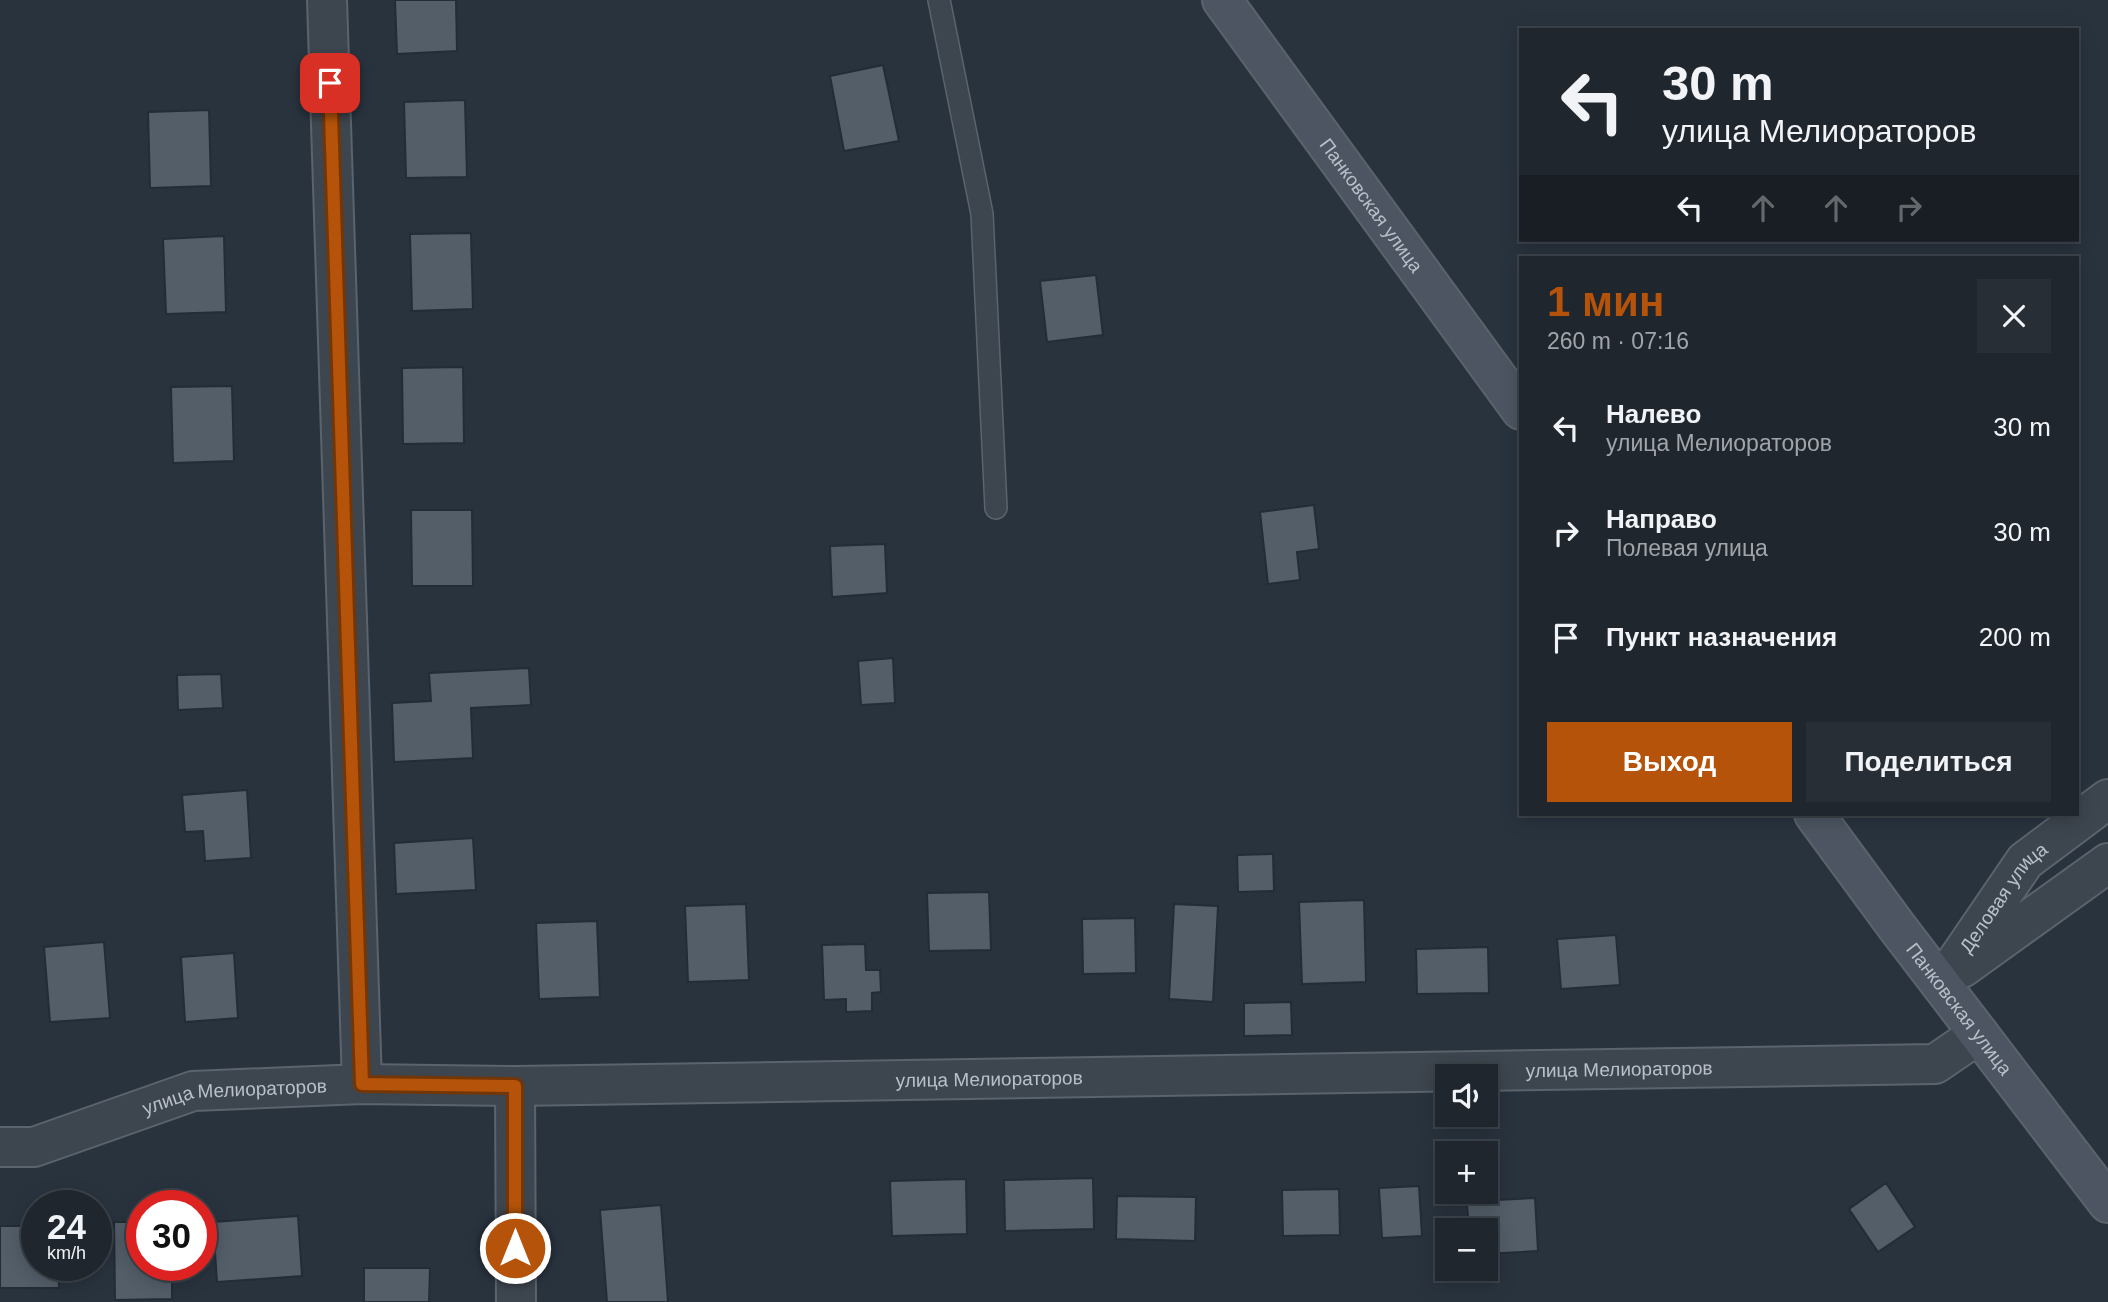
<!DOCTYPE html>
<html lang="ru">
<meta charset="utf-8">
<style>
:root{--surface:#1f262e;--page:#272e36;--text:#f1f3f6;--muted:#a1a5aa;--line:#3c434a;--accent:#b45309}
body{margin:0;font-family:Arial,sans-serif;background:var(--page);color:var(--text);height:100vh;display:flex;flex-direction:column;font-size:26px;white-space:nowrap}
*{box-sizing:border-box;margin:0}
p{font-size:23px;color:var(--muted)}
.icon{flex:none;width:38px;height:38px;fill:none;stroke:currentColor;stroke-width:2;stroke-linecap:round;stroke-linejoin:round}
.map{position:relative;flex:1;overflow:hidden}
.details{position:absolute;left:1519px;top:256px;width:560px;height:560px;display:flex;flex-direction:column;background:var(--surface);border-radius:0px;box-shadow:0 4px 18px #0003,0 0 0 2px var(--line)}
.details>*{flex:none}
.guide{position:absolute;left:1519px;top:28px;width:560px;height:214px;border-radius:0px;box-shadow:0 4px 18px #0003,0 0 0 2px var(--line);background:#1f262e;color:var(--text);overflow:hidden}
.tools{position:absolute;left:1435px;top:1064px;display:grid;gap:14px}
.tools a{display:grid;place-items:center;width:63px;height:63px;border-radius:0px;background:var(--surface);box-shadow:0 4px 18px #0003,0 0 0 2px var(--line);font-size:35px}
.speed{position:absolute;left:21px;top:1190px;display:flex;gap:14px;font-size:35px;font-weight:700;text-align:center}
.speed>*{display:grid;place-content:center;width:91px;height:91px;border-radius:50%;background:var(--surface);box-shadow:0 4px 18px #0003,0 0 0 2px var(--line);line-height:1}
.speed small{font-size:18px;font-weight:400}
.speed .limit{border:10px solid #d22;background:#fff;color:#111}
.pin{position:absolute;display:grid;place-items:center;width:60px;height:60px;color:#fff;margin:-30px;border-radius:14px;box-shadow:0 4px 10px #0006}
.me{position:absolute;width:77px;margin:-38px;rotate:0deg;stroke-linejoin:round;filter:drop-shadow(0 0 5px #0008)}
.turn{display:flex;align-items:center;gap:24px;height:147px;padding:0 28px;font-size:32px}
.turn .icon{width:91px;height:91px;stroke-width:2.5}
.turn b{display:block;font-size:49px;line-height:60px}
.lanes{display:flex;align-items:center;height:66px;padding:0 28px;background:#0003;justify-content:center;gap:35px;direction:ltr}
.lanes .off{opacity:.35}
.round{display:grid;place-items:center;flex:none;width:74px;height:74px;border-radius:0px;background:var(--page)}
.overview{display:flex;align-items:center;justify-content:space-between;height:119px;padding:0 28px}
h1{font-size:42px;font-weight:700;line-height:52px;color:var(--accent)}
.action{display:flex;gap:14px;margin-top:auto;padding:14px 28px}
.action a{flex:1;height:80px;border-radius:0px;background:var(--accent);color:#fff;font-size:28px;font-weight:700;line-height:80px;text-align:center}
.action a+a{background:var(--page);color:var(--text)}
ul{padding:0;list-style:none}
li{display:flex;align-items:center;gap:21px;height:105px;padding:0 28px}
li div{flex:1}
li b{display:block;font-size:26px}
li em{font-style:normal}
.map>svg:first-child{display:block}
.building{fill:#535e69;stroke:#242c36;stroke-width:2}
.lines{fill:none;stroke-linecap:round;stroke-linejoin:round}
.service-casing{stroke:#5b636c;stroke-width:24}
.minor-casing{stroke:#5b636c;stroke-width:42}
.secondary-casing{stroke:#5b636c;stroke-width:42}
.service{stroke:#3d454e;stroke-width:21}
.minor{stroke:#3d454e;stroke-width:38}
.secondary{stroke:#4c5561;stroke-width:38}
.route-casing{stroke:#753606;stroke-width:18}
.route{stroke:#b45309;stroke-width:12}
.labels{text-anchor:middle;stroke-width:7;stroke-linejoin:round;paint-order:stroke}
.street-label{font-size:19px;fill:#bac0c9;stroke:#222a34}
</style>
<div class="map">
<svg width="2108" height="1302" viewBox="0 0 2108 1302">
<rect width="100%" height="100%" fill="#29333e"/>
<path class="building" d="M395 0H456L457 51 397 54Z
M883 65 899 141 844 151 830 76Z
M465 100 467 177 406 178 404 102Z
M209 110 211 186 150 188 148 112Z
M471 233 473 309 412 311 410 234Z
M224 236 226 312 166 314 163 239Z
M1096 275 1103 335 1047 342 1040 281Z
M463 367 464 443 403 444 402 368Z
M232 386 234 461 173 463 171 387Z
M1314 505 1319 549 1297 552 1300 580 1268 584 1260 512Z
M411 510H472L473 586H412Z
M885 544 887 593 832 597 830 546Z
M893 658 895 703 861 705 858 661Z
M529 668 531 705 471 708 473 758 394 762 392 703 431 701 429 673Z
M221 674 223 708 178 710 177 675Z
M247 790 251 858 205 861 203 831 185 832 182 795Z
M473 838 476 890 396 894 394 843Z
M1273 854 1274 891 1238 892 1237 855Z
M989 892 991 950 929 951 927 893Z
M1364 900 1366 982 1302 984 1299 902Z
M746 904 749 980 688 982 685 906Z
M1174 904 1218 906 1213 1002 1169 999Z
M1135 918 1136 973 1083 974 1082 919Z
M597 921 600 997 539 999 536 923Z
M1616 935 1620 985 1561 989 1557 939Z
M104 942 110 1018 50 1022 44 947Z
M865 944 866 970H880L881 992 872 993V1011L846 1012V999L824 1000 822 945Z
M1488 947 1489 993 1417 994 1416 949Z
M234 953 238 1018 185 1022 181 957Z
M1291 1002 1292 1035 1244 1036V1003Z
M1093 1178 1094 1229 1005 1231 1004 1180Z
M966 1179 967 1234 892 1236 890 1181Z
M1496 1181 1497 1200 1535 1198 1538 1251 1486 1254V1230H1469L1466 1192H1486V1182Z
M1886 1183 1915 1227 1878 1252 1849 1209Z
M1419 1186 1422 1236 1382 1238 1379 1188Z
M1339 1189 1340 1235 1283 1236 1282 1190Z
M1117 1196 1196 1197 1195 1241 1116 1239Z
M661 1205 668 1302H607L600 1210Z
M298 1216 302 1276 217 1282 213 1222Z
M114 1222H142V1265H172V1299L115 1300Z
M0 1226H37V1265H58L59 1288H0Z
M364 1268H430L429 1302H364Z"/>
<g class="lines">
<defs>
<path id="service" d="M939 0 982 214 996 508"/>
<g id="minor">
<path d="M327 0 362 1084"/>
<path d="M1962 968 2108 863"/>
<path id="s1" d="M1941 984 2025 861 2108 799"/>
<path d="M515 1086 516 1302"/>
<path id="s2" d="M0 1147H34L193 1091 362 1084 515 1086 1935 1064 1979 1034"/>
</g>
<g id="secondary">
<path id="s3" d="M1222 0 1521 410"/>
<path id="s4" d="M1814 814 1897 927 2108 1203"/>
</g>
</defs>
<use href="#service" class="service-casing"/>
<use href="#minor" class="minor-casing"/>
<use href="#secondary" class="secondary-casing"/>
<use href="#service" class="service"/>
<use href="#minor" class="minor"/>
<use href="#secondary" class="secondary"/>
</g>
<g class="lines">
<defs>
<path id="route" d="M330 83 362 1084 515 1086V1248"/>
</defs>
<use href="#route" class="route-casing"/>
<use href="#route" class="route"/>
</g>
<g class="labels">
<g class="street-label">
<text dy="7" stroke="none"><textPath href="#s3" startOffset="254">Панковская улица</textPath></text>
<text dy="7" stroke="none"><textPath href="#s1" startOffset="107">Деловая улица</textPath></text>
<text dy="7" stroke="none"><textPath href="#s4" startOffset="243">Панковская улица</textPath></text>
<text dy="7" stroke="none"><textPath href="#s2" startOffset="1629">улица Мелиораторов</textPath></text>
<text dy="7" stroke="none"><textPath href="#s2" startOffset="999">улица Мелиораторов</textPath></text>
<text dy="7" stroke="none"><textPath href="#s2" startOffset="243">улица Мелиораторов</textPath></text>
</g>
</g>
</svg>
<div class="tools">
<a><svg class="icon" aria-label="sound" viewBox="0 0 24 24"><path d="M4 9h4l5-4v14l-5-4H4zM17 9q2 3 0 6"/></svg></a>
<a>+</a>
<a>−</a>
</div>
<div class="speed"><div>24<small>km/h</small></div><div class="limit">30</div></div>
<div class="pin" style="left:330px;top:83px;background:#d93025"><svg class="icon" aria-label="arrive" viewBox="0 0 24 24"><path d="M6 21V4h12l-3 4 3 4H6"/></svg></div>
<svg class="me" style="left:515px;top:1248px" viewBox="-20 -20 40 40"><circle r="17" fill="#b45309" stroke="#fff" stroke-width="3"/><path d="M0-11L8 9 0 5-8 9z" fill="#fff"/></svg>
<div class="guide">
<div class="turn"><svg class="icon" aria-label="left" viewBox="0 0 24 24"><path d="M17 20v-9H6M10 6l-5 5 5 5"/></svg><div><b>30 m</b>улица Мелиораторов</div></div>
<div class="lanes"><svg class="icon" aria-label="left" viewBox="0 0 24 24"><path d="M17 20v-9H6M10 6l-5 5 5 5"/></svg><svg class="icon off" aria-label="ahead" viewBox="0 0 24 24"><path d="M12 20V5M6 11l6-6 6 6"/></svg><svg class="icon off" aria-label="ahead" viewBox="0 0 24 24"><path d="M12 20V5M6 11l6-6 6 6"/></svg><svg class="icon off" aria-label="right" viewBox="0 0 24 24"><path d="M7 20v-9h11M14 6l5 5-5 5"/></svg></div>
</div>
<section class="details">
<div class="overview"><div><h1>1 мин</h1><p>260 m · 07:16</p></div><a class="round"><svg class="icon" aria-label="close" viewBox="0 0 24 24"><path d="M6 6l12 12M18 6L6 18"/></svg></a></div>
<ul>
<li><svg class="icon" aria-label="left" viewBox="0 0 24 24"><path d="M17 20v-9H6M10 6l-5 5 5 5"/></svg><div><b>Налево</b><p>улица Мелиораторов</p></div><em>30 m</em></li>
<li><svg class="icon" aria-label="right" viewBox="0 0 24 24"><path d="M7 20v-9h11M14 6l5 5-5 5"/></svg><div><b>Направо</b><p>Полевая улица</p></div><em>30 m</em></li>
<li><svg class="icon" aria-label="arrive" viewBox="0 0 24 24"><path d="M6 21V4h12l-3 4 3 4H6"/></svg><div><b>Пункт назначения</b></div><em>200 m</em></li>
</ul>
<div class="action"><a>Выход</a><a>Поделиться</a></div>
</section>
</div>
